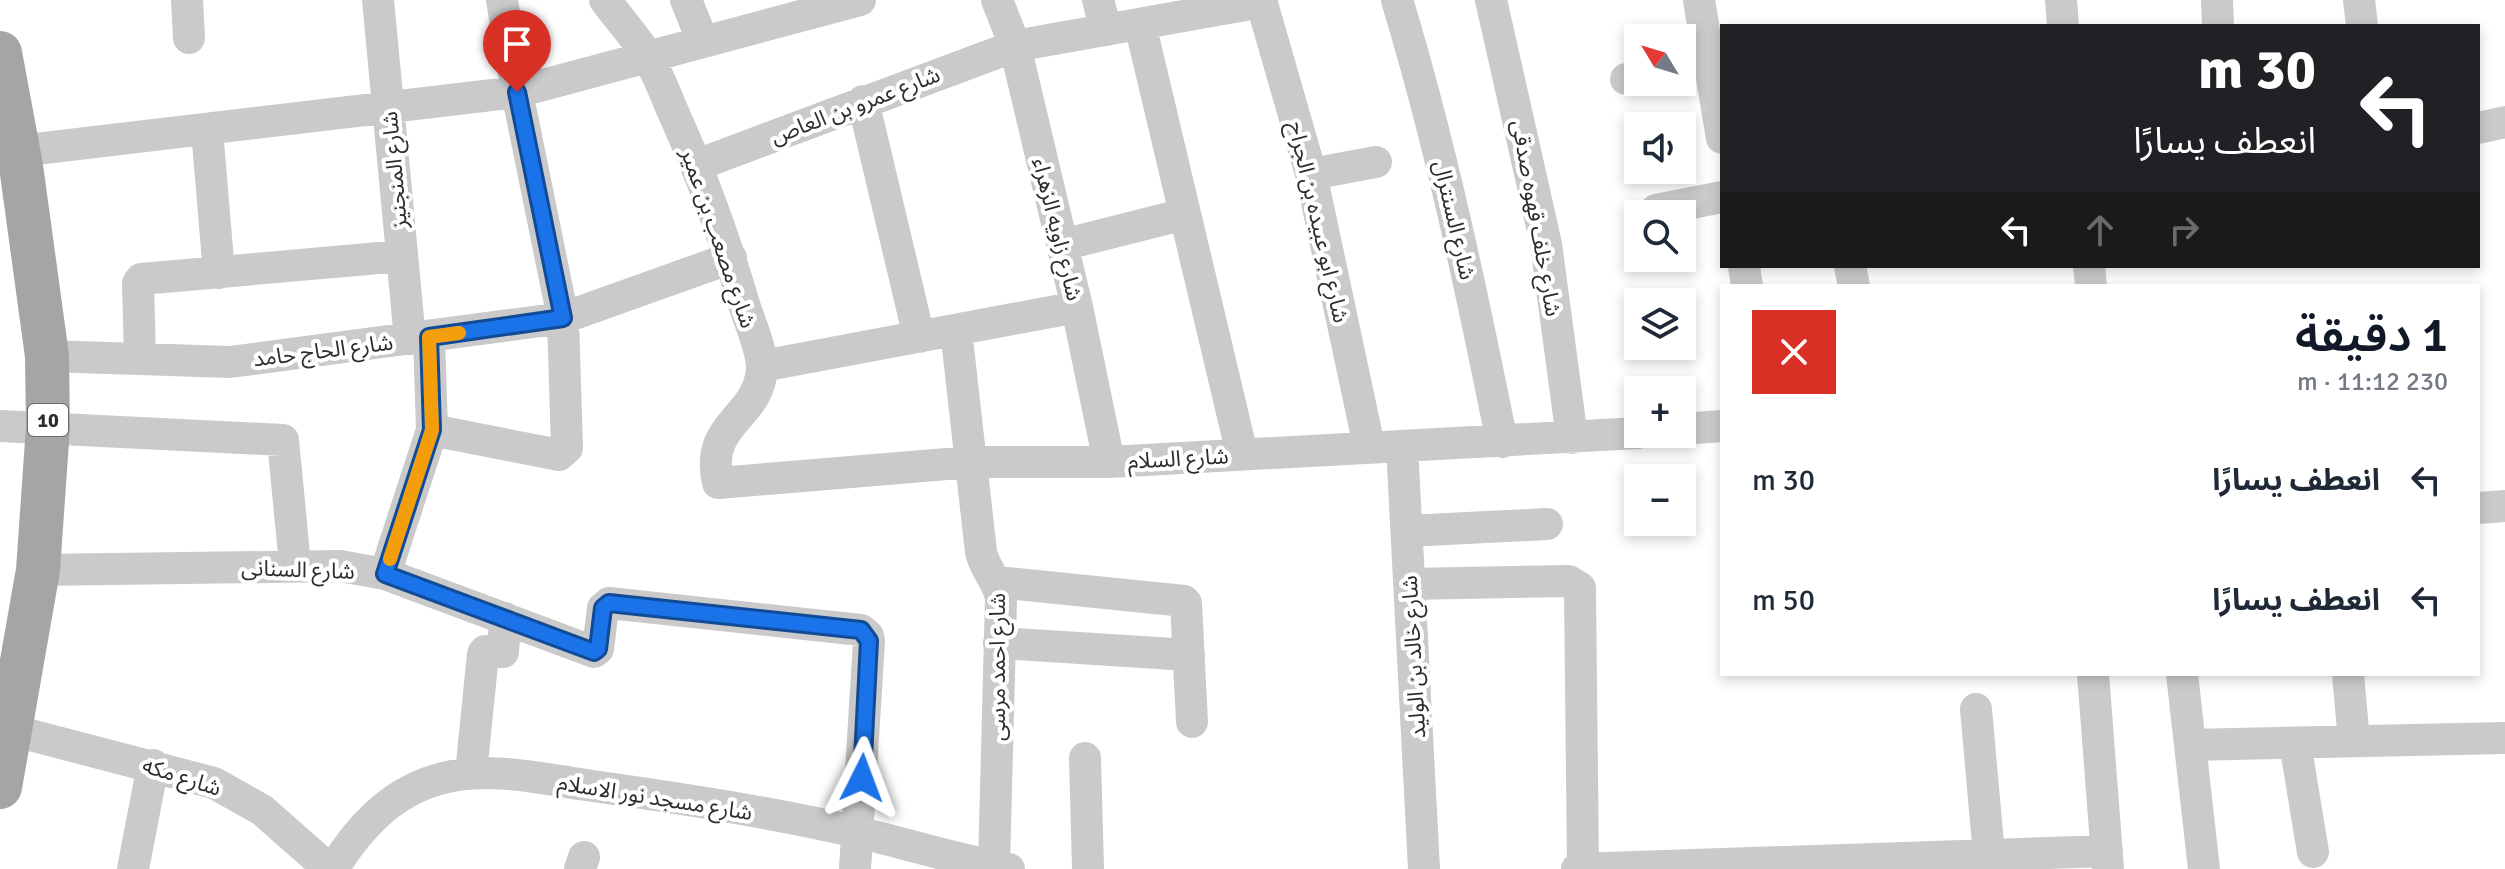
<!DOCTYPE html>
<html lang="ar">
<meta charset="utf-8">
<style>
:root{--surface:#fff;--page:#f2f2f3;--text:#1f2937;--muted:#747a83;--accent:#111827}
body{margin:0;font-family:Signika,"Noto Sans Arabic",sans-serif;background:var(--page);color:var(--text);direction:rtl;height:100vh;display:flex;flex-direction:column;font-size:30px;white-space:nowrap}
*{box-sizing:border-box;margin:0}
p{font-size:26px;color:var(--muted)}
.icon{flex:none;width:44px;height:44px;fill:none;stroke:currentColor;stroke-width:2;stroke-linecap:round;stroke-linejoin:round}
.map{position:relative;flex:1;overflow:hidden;direction:ltr}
.drawer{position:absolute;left:1720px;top:284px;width:760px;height:392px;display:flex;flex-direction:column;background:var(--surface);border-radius:0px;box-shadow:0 4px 12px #0003;direction:rtl}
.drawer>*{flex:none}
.guide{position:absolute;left:1720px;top:24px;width:760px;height:244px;border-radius:0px;box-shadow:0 4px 12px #0003;direction:rtl;background:#202124;color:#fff;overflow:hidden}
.needle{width:52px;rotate:308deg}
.controls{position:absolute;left:1624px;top:24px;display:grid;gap:16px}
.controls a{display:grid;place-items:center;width:72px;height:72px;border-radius:0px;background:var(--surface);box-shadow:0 4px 12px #0003;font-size:40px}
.pin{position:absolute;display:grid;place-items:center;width:68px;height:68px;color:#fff;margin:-82px -34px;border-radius:50% 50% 50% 0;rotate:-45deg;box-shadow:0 0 8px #0007}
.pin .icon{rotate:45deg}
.me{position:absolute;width:88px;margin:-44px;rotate:3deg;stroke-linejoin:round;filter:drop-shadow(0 0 6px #0008)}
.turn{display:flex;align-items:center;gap:28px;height:168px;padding:0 32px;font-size:36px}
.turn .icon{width:104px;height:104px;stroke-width:2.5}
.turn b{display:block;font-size:56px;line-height:68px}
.lanes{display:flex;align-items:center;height:76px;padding:0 32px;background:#0003;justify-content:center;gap:40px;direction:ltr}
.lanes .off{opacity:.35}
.round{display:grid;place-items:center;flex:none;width:84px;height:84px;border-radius:0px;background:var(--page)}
.headline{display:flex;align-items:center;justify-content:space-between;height:136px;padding:0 32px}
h1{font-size:48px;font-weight:600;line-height:60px;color:var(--accent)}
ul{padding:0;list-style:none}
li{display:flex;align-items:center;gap:24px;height:120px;padding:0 32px}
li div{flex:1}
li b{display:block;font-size:30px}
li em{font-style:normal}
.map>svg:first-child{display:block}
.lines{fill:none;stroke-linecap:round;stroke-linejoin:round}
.minor{stroke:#cacaca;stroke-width:32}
.primary{stroke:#a5a5a5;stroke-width:44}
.route-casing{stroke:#114b97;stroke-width:20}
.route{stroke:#1a73e8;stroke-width:14}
.slow{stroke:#f59e0b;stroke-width:14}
.labels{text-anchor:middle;stroke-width:8;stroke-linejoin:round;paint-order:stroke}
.shield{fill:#fff;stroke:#6c6c6c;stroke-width:2}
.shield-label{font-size:20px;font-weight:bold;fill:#2d2d2d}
.street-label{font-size:22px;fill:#2d2d2d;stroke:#fff}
</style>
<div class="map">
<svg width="2505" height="869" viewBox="0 0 2505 869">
<rect width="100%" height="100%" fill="#fff"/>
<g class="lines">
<path class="minor" d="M187 0 189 38
M378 0 410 339
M605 0C619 19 637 38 649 59 659 76 666 96 674 114 702 176 725 239 744 304 749 321 763 352 762 369 758 420 704 422 718 483L971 462H1109L1638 433
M686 0 703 42
M997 0 1015 46 1077 307 1109 462
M1098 0 1106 30
M1261 0 1311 174 1369 446
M1397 0C1441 145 1472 293 1502 442
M1491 0 1546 244 1572 438
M1699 0 1722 138
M2061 0 2063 26
M2217 0 2218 26
M2359 0 2362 26
M1140 24 1242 454
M1626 79 1638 77
M863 101 919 337
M2478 128 2505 122
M207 130 219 273
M19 151 517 92 860 0
M697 165 1015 46 1262 2
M1311 174 1376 162
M1656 210 1722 197
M1062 245 1185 214
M1744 266 1747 286
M1850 266 1854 286
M2089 266 2091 286
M956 330 981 552C985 570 998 581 1001 598L994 866
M47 356 230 362 563 318 731 258
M140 359 138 283 141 279 402 256
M762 366 1077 307
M0 426 283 440 295 565
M1682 429 1722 426
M432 430 559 455 567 448 563 318 517 92 502 0
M1402 446 1424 869
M2478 508 2505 506
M1407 531 1547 524
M38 570 340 566 385 574 594 652 598 649 603 608 609 603 861 630 868 636 869 641 855 869
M385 574 432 430 429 337
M997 582 1184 601 1186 603 1192 722
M1409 584 1569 581 1580 588 1583 869
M999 643 1189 655
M2093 674 2108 869
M2182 674 2204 869
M2348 674 2354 741
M1976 709 1989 855
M11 730 214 783 262 810 329 869
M2295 743 2313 852
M2190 745 2505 738
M1085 758 1088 869
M471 773 483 654 485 651 503 652 505 618
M133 869 153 765
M333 869C358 829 389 794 436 780 484 765 538 778 586 785 678 798 771 812 861 833 911 845 959 860 1009 869
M580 869 584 857
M1577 869 2107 851"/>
<path class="primary" d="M0 53 21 166 47 356 48 427 38 570 0 787"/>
</g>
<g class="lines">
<defs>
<path id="route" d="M517 92 563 318 429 337 432 430 385 574 594 652 598 649 603 608 609 603 861 630 869 641 862 778"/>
</defs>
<use href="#route" class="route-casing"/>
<use href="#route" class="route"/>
<path class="slow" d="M390 559 432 430 429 337 459 333"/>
</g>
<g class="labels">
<rect class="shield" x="28" y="404" width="40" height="32" rx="6"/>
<g class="shield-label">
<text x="48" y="427">10</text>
</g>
<g class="street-label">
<text transform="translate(855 105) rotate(-21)" y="8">شارع عمرو بن العاص</text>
<text transform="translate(394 170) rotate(-95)" y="8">شارع المنجنيز</text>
<text transform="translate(1537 218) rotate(80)" y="8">شارع خلف قهوه صدقى</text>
<text transform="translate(1455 220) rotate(77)" y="8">شارع السنترال</text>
<text transform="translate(1319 222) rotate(77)" y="8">شارع ابو عبيده بن الجراح</text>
<text transform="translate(1058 229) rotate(76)" y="8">شارع زاويه الزهراء</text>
<text transform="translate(719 238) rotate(71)" y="8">شارع مصعب بن عمير</text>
<text transform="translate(323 350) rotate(-7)" y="8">شارع الحاج حامد</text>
<text transform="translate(1178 458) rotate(-3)" y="8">شارع السلام</text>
<text transform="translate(298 569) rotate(2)" y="8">شارع السنانى</text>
<text transform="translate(1413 657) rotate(-93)" y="8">شارع خالد بن الوليد</text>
<text transform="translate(997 667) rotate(-90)" y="8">شارع احمد مرسى</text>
<text transform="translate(182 776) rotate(18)" y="8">شارع مكه</text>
<text transform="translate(655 797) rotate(9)" y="8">شارع مسجد نور الاسلام</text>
</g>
</g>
</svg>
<div class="controls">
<a><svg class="needle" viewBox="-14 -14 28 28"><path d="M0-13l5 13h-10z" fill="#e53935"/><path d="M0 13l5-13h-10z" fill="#747a83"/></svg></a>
<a><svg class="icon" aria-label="sound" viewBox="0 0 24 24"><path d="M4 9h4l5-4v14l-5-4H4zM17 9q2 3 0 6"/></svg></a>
<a><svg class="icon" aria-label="search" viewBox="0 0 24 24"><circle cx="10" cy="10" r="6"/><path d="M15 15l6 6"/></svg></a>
<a><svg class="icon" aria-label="layers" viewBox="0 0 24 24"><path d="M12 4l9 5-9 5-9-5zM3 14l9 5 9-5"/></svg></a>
<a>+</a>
<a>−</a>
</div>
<div class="pin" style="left:517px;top:92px;background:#d93025"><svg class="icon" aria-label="arrive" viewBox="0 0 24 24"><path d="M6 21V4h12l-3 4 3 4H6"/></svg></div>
<svg class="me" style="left:862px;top:778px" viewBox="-20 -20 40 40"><path d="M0-17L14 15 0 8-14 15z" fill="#1a73e8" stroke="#fff" stroke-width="4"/></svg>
<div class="guide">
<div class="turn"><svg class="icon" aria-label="left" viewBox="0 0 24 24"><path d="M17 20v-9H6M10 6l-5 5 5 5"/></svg><div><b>30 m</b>انعطف يسارًا</div></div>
<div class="lanes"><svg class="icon" aria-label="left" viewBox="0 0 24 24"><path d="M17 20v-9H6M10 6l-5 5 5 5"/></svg><svg class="icon off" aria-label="ahead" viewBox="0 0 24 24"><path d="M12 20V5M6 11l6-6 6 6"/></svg><svg class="icon off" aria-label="right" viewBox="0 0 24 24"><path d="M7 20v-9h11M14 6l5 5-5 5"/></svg></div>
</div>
<section class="drawer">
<div class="headline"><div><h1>1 دقيقة</h1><p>230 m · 11:12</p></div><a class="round" style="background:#d93025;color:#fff"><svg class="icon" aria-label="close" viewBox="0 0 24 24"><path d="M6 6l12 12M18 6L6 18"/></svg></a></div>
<ul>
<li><svg class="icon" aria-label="left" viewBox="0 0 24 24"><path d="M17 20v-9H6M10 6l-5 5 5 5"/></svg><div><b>انعطف يسارًا</b></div><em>30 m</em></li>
<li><svg class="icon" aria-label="left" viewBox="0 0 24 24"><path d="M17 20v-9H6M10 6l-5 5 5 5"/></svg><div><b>انعطف يسارًا</b></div><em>50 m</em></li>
</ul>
</section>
</div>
